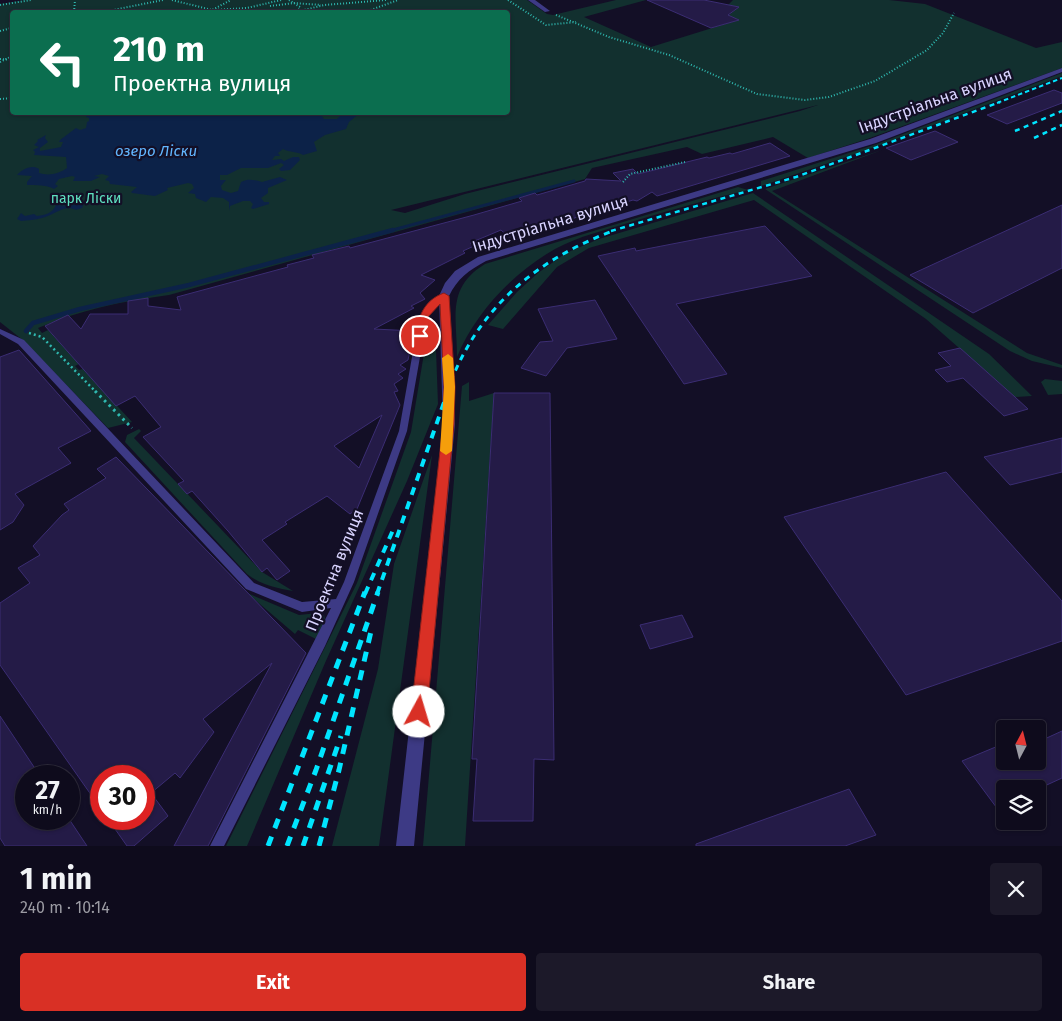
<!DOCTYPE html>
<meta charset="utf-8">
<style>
:root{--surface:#0e0b1c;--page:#1c1929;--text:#f1f3f6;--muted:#9b9ba3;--line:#2e2b3b;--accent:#d93025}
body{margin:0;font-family:"Fira Sans",sans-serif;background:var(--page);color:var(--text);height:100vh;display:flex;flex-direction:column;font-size:19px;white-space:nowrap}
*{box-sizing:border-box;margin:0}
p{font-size:16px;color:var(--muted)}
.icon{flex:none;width:28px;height:28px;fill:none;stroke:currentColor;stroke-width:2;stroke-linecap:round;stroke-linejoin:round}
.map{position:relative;height:846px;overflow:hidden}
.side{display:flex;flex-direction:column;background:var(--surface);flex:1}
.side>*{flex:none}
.guide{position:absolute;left:10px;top:10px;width:500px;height:105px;border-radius:5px;box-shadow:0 1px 4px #0004,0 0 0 1px var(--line);background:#0b6e4f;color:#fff;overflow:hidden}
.needle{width:32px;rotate:7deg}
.fabs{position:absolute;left:996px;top:720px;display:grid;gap:10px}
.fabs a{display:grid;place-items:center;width:50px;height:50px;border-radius:5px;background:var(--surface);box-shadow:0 1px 4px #0004,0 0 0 1px var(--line);font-size:25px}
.speed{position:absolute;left:15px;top:765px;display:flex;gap:10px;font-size:25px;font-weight:700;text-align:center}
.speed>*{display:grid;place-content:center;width:65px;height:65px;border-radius:50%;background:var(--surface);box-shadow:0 1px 4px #0004,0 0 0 1px var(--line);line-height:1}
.speed small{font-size:12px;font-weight:400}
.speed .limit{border:8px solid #d22;background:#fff;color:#111}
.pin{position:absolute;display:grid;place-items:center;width:42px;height:42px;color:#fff;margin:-21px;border:2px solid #fff;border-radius:50%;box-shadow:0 1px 5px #0007}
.me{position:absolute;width:55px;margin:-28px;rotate:6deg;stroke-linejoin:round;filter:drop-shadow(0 0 4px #0008)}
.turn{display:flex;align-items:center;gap:18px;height:105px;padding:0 20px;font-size:22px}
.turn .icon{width:65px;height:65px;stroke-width:2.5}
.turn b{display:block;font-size:35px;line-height:42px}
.round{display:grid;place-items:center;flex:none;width:52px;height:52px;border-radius:5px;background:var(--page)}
.headline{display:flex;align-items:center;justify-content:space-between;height:85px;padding:0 20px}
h1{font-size:30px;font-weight:700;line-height:38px}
.primary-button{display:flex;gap:10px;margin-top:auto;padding:10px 20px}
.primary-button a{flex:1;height:58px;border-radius:5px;background:var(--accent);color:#fff;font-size:20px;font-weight:700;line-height:58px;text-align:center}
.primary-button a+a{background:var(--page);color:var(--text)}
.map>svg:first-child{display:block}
.green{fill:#12302f;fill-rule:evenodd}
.water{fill:#0c2248}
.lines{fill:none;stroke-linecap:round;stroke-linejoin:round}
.stream-far1{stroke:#0c2248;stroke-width:3}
.stream{stroke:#0c2248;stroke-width:4.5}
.building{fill:#241b47;stroke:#3b2d73;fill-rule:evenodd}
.path-far2{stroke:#2fb8b0;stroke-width:2;stroke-dasharray:1 2;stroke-linecap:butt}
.path-far1{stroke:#2fb8b0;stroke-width:2.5;stroke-dasharray:2 3;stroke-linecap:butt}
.path{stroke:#2fb8b0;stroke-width:3;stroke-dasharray:2.5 4;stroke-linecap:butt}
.service{fill:#3d3a85;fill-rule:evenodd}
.minor{fill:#3d3a85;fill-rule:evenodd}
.rail-far4{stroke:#00e5ff;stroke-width:2;stroke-dasharray:4.5 3;stroke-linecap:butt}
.rail-far3{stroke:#00e5ff;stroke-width:2.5;stroke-dasharray:5 4.5;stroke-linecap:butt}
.rail-far2{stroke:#00e5ff;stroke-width:3;stroke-dasharray:6 5.5;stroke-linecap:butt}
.rail-far1{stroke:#00e5ff;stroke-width:4;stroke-dasharray:8 7;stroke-linecap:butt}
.rail{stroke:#00e5ff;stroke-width:5;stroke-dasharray:10 9;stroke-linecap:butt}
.route{fill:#d93025;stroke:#8d1f18}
.slow{fill:#f59e0b}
.labels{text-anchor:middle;stroke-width:4.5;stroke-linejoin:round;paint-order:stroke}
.far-park-label{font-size:14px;fill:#5fe0c0;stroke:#130f26}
.far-water-label{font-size:15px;font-style:italic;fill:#62b6ff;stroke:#130f26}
.street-label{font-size:16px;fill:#d9d4ff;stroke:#130f26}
</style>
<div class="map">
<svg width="1062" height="846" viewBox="0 0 1062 846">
<rect width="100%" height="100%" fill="#130f26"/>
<path class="green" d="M25 0H527L547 14 553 15 616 0H646L584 17 651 47 738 20 728 16 738 7 728 5 733 0H889L925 4 1036 48 1062 42V68L867 139 808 158 773 137 702 154 687 147 592 168 585 179 169 295C123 301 80 310 38 328L42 333 48 330 79 364 75 366 79 370 83 369 132 422 108 428 24 341 0 322V4ZM12 12H508V112H12ZM818 105 800 111 465 194 405 213 391 210Z
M1062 73V76L875 147 761 186V181L877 144Z
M882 150 772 191 1027 353 1062 365V368L1032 361 1010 351 765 189Z
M738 187 748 190C709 199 670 210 631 222 606 230 579 236 555 249 514 272 475 313 457 357 457 317 446 288 485 264Z
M753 193 989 354 1032 396 1015 397 926 319 754 200 589 248 557 267 503 329 488 325 517 292 538 273 566 253 599 239Z
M432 322 435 323 438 404 407 481 325 663 247 846H226L357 583 411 432 429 323Z
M1045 379 1062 381V394L1048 395 1041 382Z
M469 382V401L494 393 465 846H423L462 386Z
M139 429 141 431 134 438 262 572 293 591C275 588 261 585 247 574L125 442 127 435Z
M432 455 379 846H332L378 669 394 564Z
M247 593 299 615 318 613 324 615 325 619 316 639 298 630 295 634Z"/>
<path class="water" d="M89 113H326L322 116 324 119H337L340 116 338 113H360L349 122 346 129 325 135 314 142 317 151 303 155C297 151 290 153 283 149L278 153 280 156H275L272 160 281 159 284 161 293 157H299L300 160 290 170 281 171 279 169 284 165 281 163 268 168H241L227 175H220V180H226L221 186 222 190 231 193 238 191 241 182C249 178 254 180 262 182L280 177 287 180 268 188V193L261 198 264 202H269V204L253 209 251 208 253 204 250 201H243L230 206 229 211V202L223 198 211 197 206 202 196 198 195 194 188 193 194 188 192 184 188 183 167 188 168 190 155 196 132 193 131 192 137 187 110 184 109 181 105 180 109 176 102 174 94 176 100 177 91 181H73L75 177 72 176 59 179 55 184 58 186 54 189C49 185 34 185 27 185V182L32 176 17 175C22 170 31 164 39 169V173C48 176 59 174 67 168L66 157 34 155 35 152 33 150 39 147 34 145 38 141 37 140 46 135 45 138 48 142 40 148V151L61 147 63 142H59L60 140 76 128 80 130 86 128 87 122 89 121V118L86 117Z
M84 203 82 208 76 210C64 204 53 216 42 218 35 220 28 220 21 221L17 219 21 213 25 216 34 214 37 216C45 215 53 213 56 205L68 206Z"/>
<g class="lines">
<path class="stream-far1" d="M389 231 574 181"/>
<path class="stream" d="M26 331 33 323 80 309 189 285 393 230"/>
</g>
<path class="building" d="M647 0H704L739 7 728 15 739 20 711 28Z
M1054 90 1062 93V103L1007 124 987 115Z
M935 131 958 142 911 160 886 148Z
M770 143 790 156 657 196 652 192 637 201 633 200 568 220 513 241 501 230 470 243 474 246 463 251 465 253 421 275 435 280 420 293 425 299 411 306 414 308 374 329 414 331 408 360 400 365 406 369 398 374 403 378 394 384 398 391 394 392 400 405 357 509 350 514 327 496 285 522 287 524 262 540 290 571 277 580 267 568 262 572 228 531 192 491 187 494 178 484 184 481 143 437 161 427 135 396 116 406 45 326 68 315 81 329 90 314H128V301L148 298V306L181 310 177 297 288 267 287 265 314 258 312 255 349 246 350 248 474 215 522 201 519 198 535 193 537 195 585 181 586 179 621 181 613 173 633 169 638 174 707 157 709 158 730 153 732 154ZM382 415 359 468 334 446Z
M1062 205V268L973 313 910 275Z
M765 226 812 276 676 304 727 374 684 384 598 256 635 248 636 251Z
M595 300 617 339 567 348 546 376 521 368 540 342 553 341 538 309Z
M960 348 1015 397 1028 409 1004 416 963 378 947 382 935 370 951 366 938 353Z
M19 350 91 431 58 448 71 463 15 494 24 505 13 522 0 530V357Z
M494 393H550L554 760 534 759 533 821H473L477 759H472Z
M1062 438V472L1010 485 984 457Z
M116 457 306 653 208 846H174L272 663 203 719 214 732 180 778 175 773 151 793 168 816 134 846H127L108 819H144V776H101V809L0 665V603L30 583 18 568 40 555 33 546 62 515 69 510 64 504 106 478 97 469Z
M946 472 1062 601V641L906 695 784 517Z
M682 615 693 637 650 649 640 625Z
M0 716 40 776H26V819H69L87 846H5L0 838Z
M1062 731V778L1038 789H1005V819L962 761 998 746 1005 755V761H1038V742Z
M849 789 876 835 845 846H696V844Z"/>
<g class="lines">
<path class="path-far2" d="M172 0 212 10 231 0
M289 0 300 7 298 11
M508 0 546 25 576 22
M0 5 31 0
M270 6 294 3 321 5
M212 10 247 8 281 0
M74 12 75 0
M103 12 163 0
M296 12 324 5 386 0
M365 12 398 0
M556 15 609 37 669 55 757 94 805 100 829 97 875 81 927 50 943 33 954 13
M0 31 12 28
M0 59 12 60
M0 62 12 56
M0 99 12 98
M623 182 630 174 685 162"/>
<path class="path-far1" d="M29 333 42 337 96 392"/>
<path class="path" d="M95 391 132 428"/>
<path class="service" d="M441 294H447L448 296 435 306 427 317 407 431 354 582 325 646 224 846H210L331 608 302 612 246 589 18 344 0 334V329L24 340 254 583 302 602 336 599 344 582 399 431 419 317 429 302Z"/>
<path class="minor" d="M528 0H535L550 11 545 12Z
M1062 68V72L876 143 486 261C469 270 457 279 449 296L455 424 414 846H396L443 424 439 296 445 283 455 271 478 257 870 139Z"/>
<path class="rail-far4" d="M997 103 1062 78"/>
<path class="rail-far3" d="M1015 131 1062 111
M1034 138 1062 125
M611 231 796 177 1000 102"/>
<path class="rail-far2" d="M447 392C476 309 535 260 615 230"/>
<path class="rail-far1" d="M365 594 393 530
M377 594 448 391"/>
<path class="rail" d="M268 846 365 592
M287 846 316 770 378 592
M303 846 341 736
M319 846 339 770 372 627"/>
</g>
<path class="route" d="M444 293 449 296 455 387 454 424 427 712 425 717 419 719 414 717 411 712 443 424 444 387 440 304 428 317 423 338 420 339 415 336C418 317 424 300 444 293Z"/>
<path class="slow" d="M448 354 453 358 455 387 452 451 446 455 440 451 444 387 442 358Z"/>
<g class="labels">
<g class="far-park-label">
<text x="86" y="203">парк Ліски</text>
</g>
<g class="far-water-label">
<text x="156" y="156">озеро Ліски</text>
</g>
<g class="street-label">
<text transform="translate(935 100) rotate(-20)" y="6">Індустріальна вулиця</text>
<text transform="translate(550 223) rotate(-17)" y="6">Індустріальна вулиця</text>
<text transform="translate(334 570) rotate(-68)" y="6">Проектна вулиця</text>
</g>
</g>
</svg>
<div class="fabs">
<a><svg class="needle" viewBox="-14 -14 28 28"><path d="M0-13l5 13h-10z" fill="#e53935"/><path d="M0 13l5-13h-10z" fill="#9b9ba3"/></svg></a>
<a><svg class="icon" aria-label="layers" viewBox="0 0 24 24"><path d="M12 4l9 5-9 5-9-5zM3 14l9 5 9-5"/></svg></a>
</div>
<div class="speed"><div>27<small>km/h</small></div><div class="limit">30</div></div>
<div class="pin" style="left:420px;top:336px;background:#d93025"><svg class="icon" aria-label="arrive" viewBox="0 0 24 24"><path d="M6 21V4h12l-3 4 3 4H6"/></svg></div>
<svg class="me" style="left:419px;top:712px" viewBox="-20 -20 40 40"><circle r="19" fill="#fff"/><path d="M0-13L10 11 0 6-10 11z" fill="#d93025"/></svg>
<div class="guide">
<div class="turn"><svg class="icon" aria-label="left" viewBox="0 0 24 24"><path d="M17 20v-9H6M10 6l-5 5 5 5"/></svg><div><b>210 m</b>Проектна вулиця</div></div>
</div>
</div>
<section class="side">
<div class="headline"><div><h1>1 min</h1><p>240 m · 10:14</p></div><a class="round"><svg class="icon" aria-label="close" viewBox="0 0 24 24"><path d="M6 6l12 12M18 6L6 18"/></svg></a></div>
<div class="primary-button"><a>Exit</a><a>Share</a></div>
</section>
